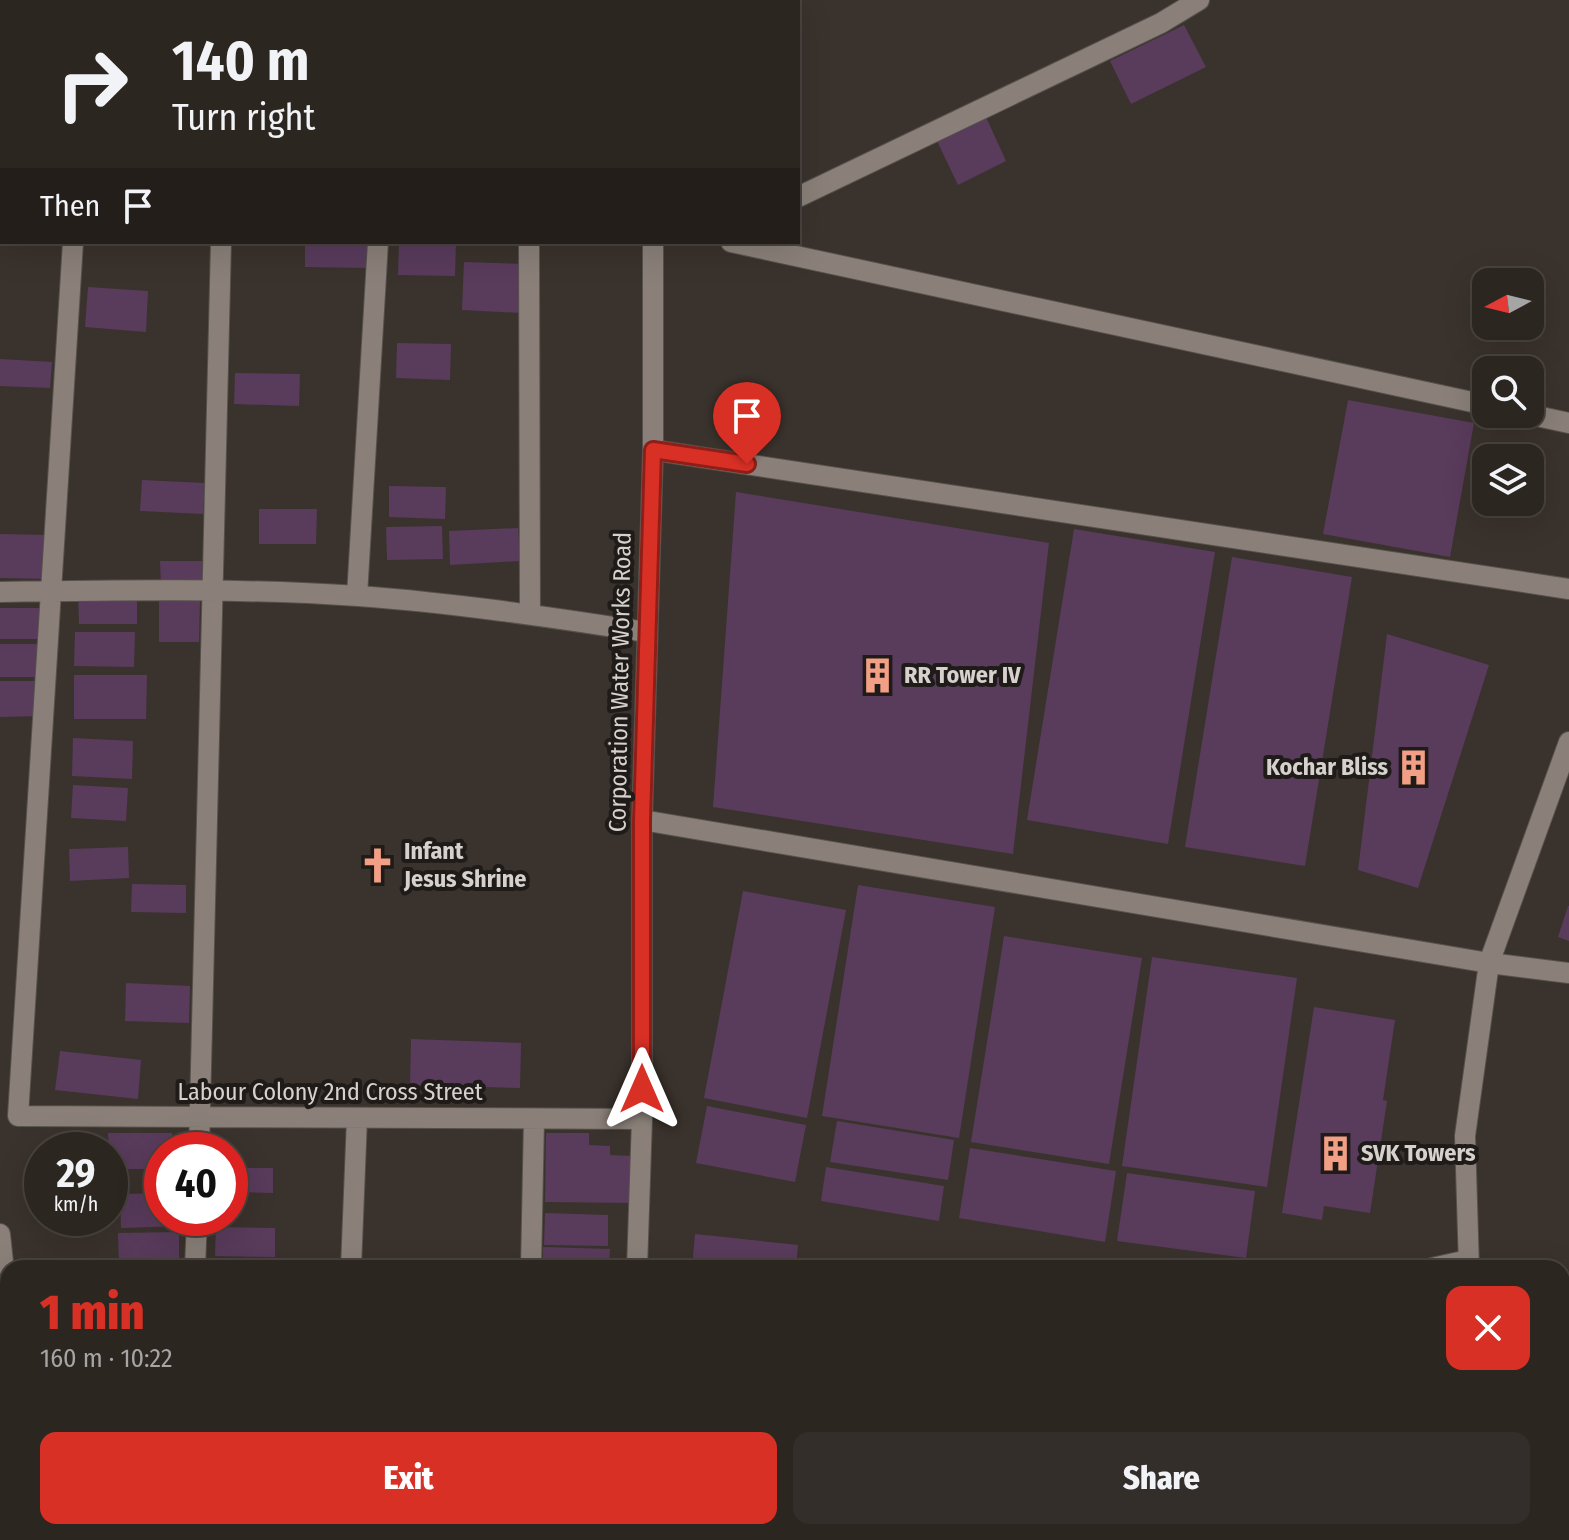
<!DOCTYPE html>
<meta charset="utf-8">
<style>
:root{--surface:#2c2621;--page:#342e2a;--text:#f1f3f6;--muted:#a6a5a5;--line:#48433f;--accent:#d93025}
body{margin:0;font-family:"Fira Sans Condensed",sans-serif;background:var(--page);color:var(--text);height:100vh;display:flex;flex-direction:column;font-size:30px;white-space:nowrap}
*{box-sizing:border-box;margin:0}
p{font-size:26px;color:var(--muted)}
.icon{flex:none;width:44px;height:44px;fill:none;stroke:currentColor;stroke-width:2;stroke-linecap:round;stroke-linejoin:round}
.map{position:relative;flex:1;overflow:hidden}
.sheet{position:absolute;left:0px;top:1260px;width:1570px;height:280px;display:flex;flex-direction:column;background:var(--surface);border-radius:24px 24px 0 0;box-shadow:0 8px 32px #0002,0 0 0 2px var(--line)}
.sheet>*{flex:none}
.top-card{position:absolute;left:0px;top:0px;width:800px;height:244px;box-shadow:0 8px 32px #0002,0 0 0 2px var(--line);background:#2c2621;color:var(--text);overflow:hidden}
.needle{width:52px;rotate:263deg}
.controls{position:absolute;left:1472px;top:268px;display:grid;gap:16px}
.controls a{display:grid;place-items:center;width:72px;height:72px;border-radius:16px;background:var(--surface);box-shadow:0 8px 32px #0002,0 0 0 2px var(--line);font-size:40px}
.speed{position:absolute;left:24px;top:1132px;display:flex;gap:16px;font-size:40px;font-weight:700;text-align:center}
.speed>*{display:grid;place-content:center;width:104px;height:104px;border-radius:50%;background:var(--surface);box-shadow:0 8px 32px #0002,0 0 0 2px var(--line);line-height:1}
.speed small{font-size:20px;font-weight:400}
.speed .limit{border:12px solid #d22;background:#fff;color:#111}
.pin{position:absolute;display:grid;place-items:center;width:68px;height:68px;color:#fff;margin:-82px -34px;border-radius:50% 50% 50% 0;rotate:-45deg;box-shadow:0 0 8px #0007}
.pin .icon{rotate:45deg}
.me{position:absolute;width:88px;margin:-44px;rotate:0deg;stroke-linejoin:round;filter:drop-shadow(0 0 6px #0008)}
.turn{display:flex;align-items:center;gap:28px;height:168px;padding:0 40px;font-size:36px}
.turn .icon{width:104px;height:104px;stroke-width:2.5}
.turn b{display:block;font-size:56px;line-height:68px}
.then{display:flex;align-items:center;height:76px;padding:0 40px;background:#0003;gap:16px;font-size:30px}
.round{display:grid;place-items:center;flex:none;width:84px;height:84px;border-radius:16px;background:var(--page)}
.headline{display:flex;align-items:center;justify-content:space-between;height:136px;padding:0 40px}
h1{font-size:48px;font-weight:800;line-height:60px;color:var(--accent)}
.primary-button{display:flex;gap:16px;margin-top:auto;padding:16px 40px}
.primary-button a{flex:1;height:92px;border-radius:16px;background:var(--accent);color:#fff;font-size:32px;font-weight:800;line-height:92px;text-align:center}
.primary-button a+a{background:var(--page);color:var(--text)}
.map>svg:first-child{display:block}
.building{fill:#593b5c}
.lines{fill:none;stroke-linecap:round;stroke-linejoin:round}
.street-casing{stroke:#57514c;stroke-width:22}
.secondary-casing{stroke:#57514c;stroke-width:22}
.street{stroke:#8a8079;stroke-width:20}
.secondary{stroke:#8a8079;stroke-width:20}
.route-casing{stroke:#8d1f18;stroke-width:20}
.route{stroke:#d93025;stroke-width:14}
.labels{text-anchor:middle;stroke-width:8;stroke-linejoin:round;paint-order:stroke}
.poi-label{font-size:24px;font-weight:bold;fill:#d6d1cd;stroke:#1e1b18;text-anchor:start}
.street-label{font-size:24px;fill:#d6d1cd;stroke:#1e1b18}
</style>
<div class="map">
<svg width="1569" height="1540" viewBox="0 0 1569 1540">
<rect width="100%" height="100%" fill="#3a322c"/>
<path class="building" d="M1184 25 1206 67 1131 104 1110 61Z
M986 117 1006 161 958 185 937 141Z
M305 242H370L369 268 305 267Z
M399 242H456L455 276 398 275Z
M464 262 524 264 522 313 462 310Z
M88 287 148 291 146 332 85 327Z
M397 343 451 344 450 380 396 378Z
M0 359 52 362 50 388 0 386Z
M235 373 300 374 299 406 234 404Z
M1348 400 1474 423 1450 557 1323 534Z
M142 480 205 483 203 514 140 511Z
M389 486 446 487 445 519 389 517Z
M736 492 1049 543 1013 854 713 807Z
M259 509H317L316 544H259Z
M442 526 443 559 387 560 386 527Z
M518 528 520 561 450 565 449 531Z
M1074 529 1215 552 1168 844 1027 820Z
M0 534 51 535 50 579 0 578Z
M1232 557 1352 577 1305 866 1185 847Z
M160 561H202L203 585H161Z
M137 592V624H79L78 593Z
M159 599 200 600 199 642H159Z
M0 608H44L45 639H0Z
M75 632H135L134 667 74 666Z
M1387 634 1489 665 1418 888 1358 870Z
M0 644H42V677H0Z
M74 675H147L146 719H74Z
M0 681H41V716L0 717Z
M73 738 133 741 132 779 72 776Z
M73 785 128 788 126 821 71 818Z
M128 847 129 878 70 881 69 849Z
M132 884 186 885V913L131 912Z
M858 885 995 907 959 1138 822 1116Z
M743 891 846 910 807 1118 704 1098Z
M1568 906H1569V941L1558 937Z
M1004 936 1142 958 1109 1164 971 1142Z
M1152 957 1297 978 1267 1187 1122 1166Z
M126 983 190 986 189 1023 125 1021Z
M1314 1007 1395 1020 1383 1100 1387 1101 1370 1213 1324 1206 1322 1220 1282 1213Z
M411 1039 521 1043 520 1088 410 1085Z
M60 1051 141 1060 138 1099 55 1090Z
M707 1106 806 1125 795 1182 696 1163Z
M837 1121 954 1140 948 1180 830 1162Z
M108 1133H172V1150H162V1169H110Z
M546 1133H589V1145L610 1146V1155L633 1156V1203L545 1202Z
M970 1148 1116 1171 1105 1242 959 1218Z
M826 1167 944 1186 939 1221 821 1201Z
M230 1168H273V1193L230 1192Z
M1127 1173 1255 1191 1246 1258 1117 1241Z
M162 1193V1218H181V1226L121 1228 120 1194Z
M545 1213 608 1215V1246L544 1245Z
M216 1227 275 1228V1257L215 1256Z
M179 1232V1266H119L118 1233Z
M695 1234 798 1245 796 1268H692Z
M543 1247 610 1249 609 1268H543Z
M288 1262 331 1263V1268H288Z
M698 1532H823L825 1540H700Z
M892 1532H959L960 1540H894Z"/>
<g class="lines">
<defs>
<path id="street" d="M798 197 1161 23 1199 0
M73 242 18 1116 642 1119
M529 242 530 614
M731 242 1486 405
M1527 414 1569 423
M653 450 1569 589
M0 592C119 590 239 588 358 596 454 603 550 617 646 632
M357 596 378 242
M642 820 1489 963 1569 973
M199 1150 221 242
M195 1268 197 1218
M351 1268 357 1118
M531 1268 534 1119
M1432 1268 1468 1260
M0 1483 8 1482
M186 1540V1532
M341 1540 342 1532
M527 1540V1532"/>
<path id="secondary" d="M656 2V0
M0 129H2
M0 1234 8 1309
M637 1268 642 1119V820L653 450V242
M1469 1268 1465 1136 1489 963 1569 742
M1562 1509 1569 1508
M27 1532V1540
M628 1540V1532
M1390 1540 1440 1532
M1522 1540 1524 1532"/>
</defs>
<use href="#street" class="street-casing"/>
<use href="#secondary" class="secondary-casing"/>
<use href="#street" class="street"/>
<use href="#secondary" class="secondary"/>
</g>
<g class="lines">
<defs>
<path id="route" d="M642 1089V820L653 450 747 464"/>
</defs>
<use href="#route" class="route-casing"/>
<use href="#route" class="route"/>
</g>
<defs>
<symbol id="building-bare" viewBox="-9 -9 18 18"><path d="M-4-6H4V6H1V3H-1V6H-4ZM-2.5-4.3h1.7v1.8h-1.7ZM.8-4.3h1.7v1.8H.8ZM-2.5-1h1.7V.8h-1.7ZM.8-1h1.7V.8H.8Z" fill="#f39f85" stroke="#1e1b18" stroke-width="2.5" paint-order="stroke"/></symbol>
<symbol id="church-bare" viewBox="-9 -9 18 18"><path d="M-1.2-6h2.4v3.5h3.3v2.4h-3.3V6h-2.4V-.1h-3.3v-2.4h3.3Z" fill="#f39f85" stroke="#1e1b18" stroke-width="2.5" paint-order="stroke"/></symbol>
</defs>
<g fill-rule="evenodd">
<use href="#building-bare" x="852" y="650" width="51" height="51"/>
<use href="#building-bare" x="1388" y="742" width="51" height="51"/>
<use href="#church-bare" x="352" y="840" width="51" height="51"/>
<use href="#building-bare" x="1310" y="1128" width="51" height="51"/>
</g>
<g class="labels">
<g class="poi-label">
<text x="904" y="683">RR Tower IV</text>
<text x="1388" y="775" text-anchor="end">Kochar Bliss</text>
<text x="404" y="859">Infant<tspan x="404" dy="28">Jesus Shrine</tspan></text>
<text x="1361" y="1161">SVK Towers</text>
</g>
<g class="street-label">
<text transform="translate(620 682) rotate(-89)" y="8">Corporation Water Works Road</text>
<text x="330" y="1100">Labour Colony 2nd Cross Street</text>
</g>
</g>
</svg>
<div class="controls">
<a><svg class="needle" viewBox="-14 -14 28 28"><path d="M0-13l5 13h-10z" fill="#e53935"/><path d="M0 13l5-13h-10z" fill="#a6a5a5"/></svg></a>
<a><svg class="icon" aria-label="search" viewBox="0 0 24 24"><circle cx="10" cy="10" r="6"/><path d="M15 15l6 6"/></svg></a>
<a><svg class="icon" aria-label="layers" viewBox="0 0 24 24"><path d="M12 4l9 5-9 5-9-5zM3 14l9 5 9-5"/></svg></a>
</div>
<div class="speed"><div>29<small>km/h</small></div><div class="limit">40</div></div>
<div class="pin" style="left:747px;top:464px;background:#d93025"><svg class="icon" aria-label="arrive" viewBox="0 0 24 24"><path d="M6 21V4h12l-3 4 3 4H6"/></svg></div>
<svg class="me" style="left:642px;top:1089px" viewBox="-20 -20 40 40"><path d="M0-17L14 15 0 8-14 15z" fill="#d93025" stroke="#fff" stroke-width="4"/></svg>
<div class="top-card">
<div class="turn"><svg class="icon" aria-label="right" viewBox="0 0 24 24"><path d="M7 20v-9h11M14 6l5 5-5 5"/></svg><div><b>140 m</b>Turn right</div></div>
<div class="then">Then<svg class="icon" aria-label="arrive" viewBox="0 0 24 24"><path d="M6 21V4h12l-3 4 3 4H6"/></svg></div>
</div>
<section class="sheet">
<div class="headline"><div><h1>1 min</h1><p>160 m · 10:22</p></div><a class="round" style="background:#d93025;color:#fff"><svg class="icon" aria-label="close" viewBox="0 0 24 24"><path d="M6 6l12 12M18 6L6 18"/></svg></a></div>
<div class="primary-button"><a>Exit</a><a>Share</a></div>
</section>
</div>
